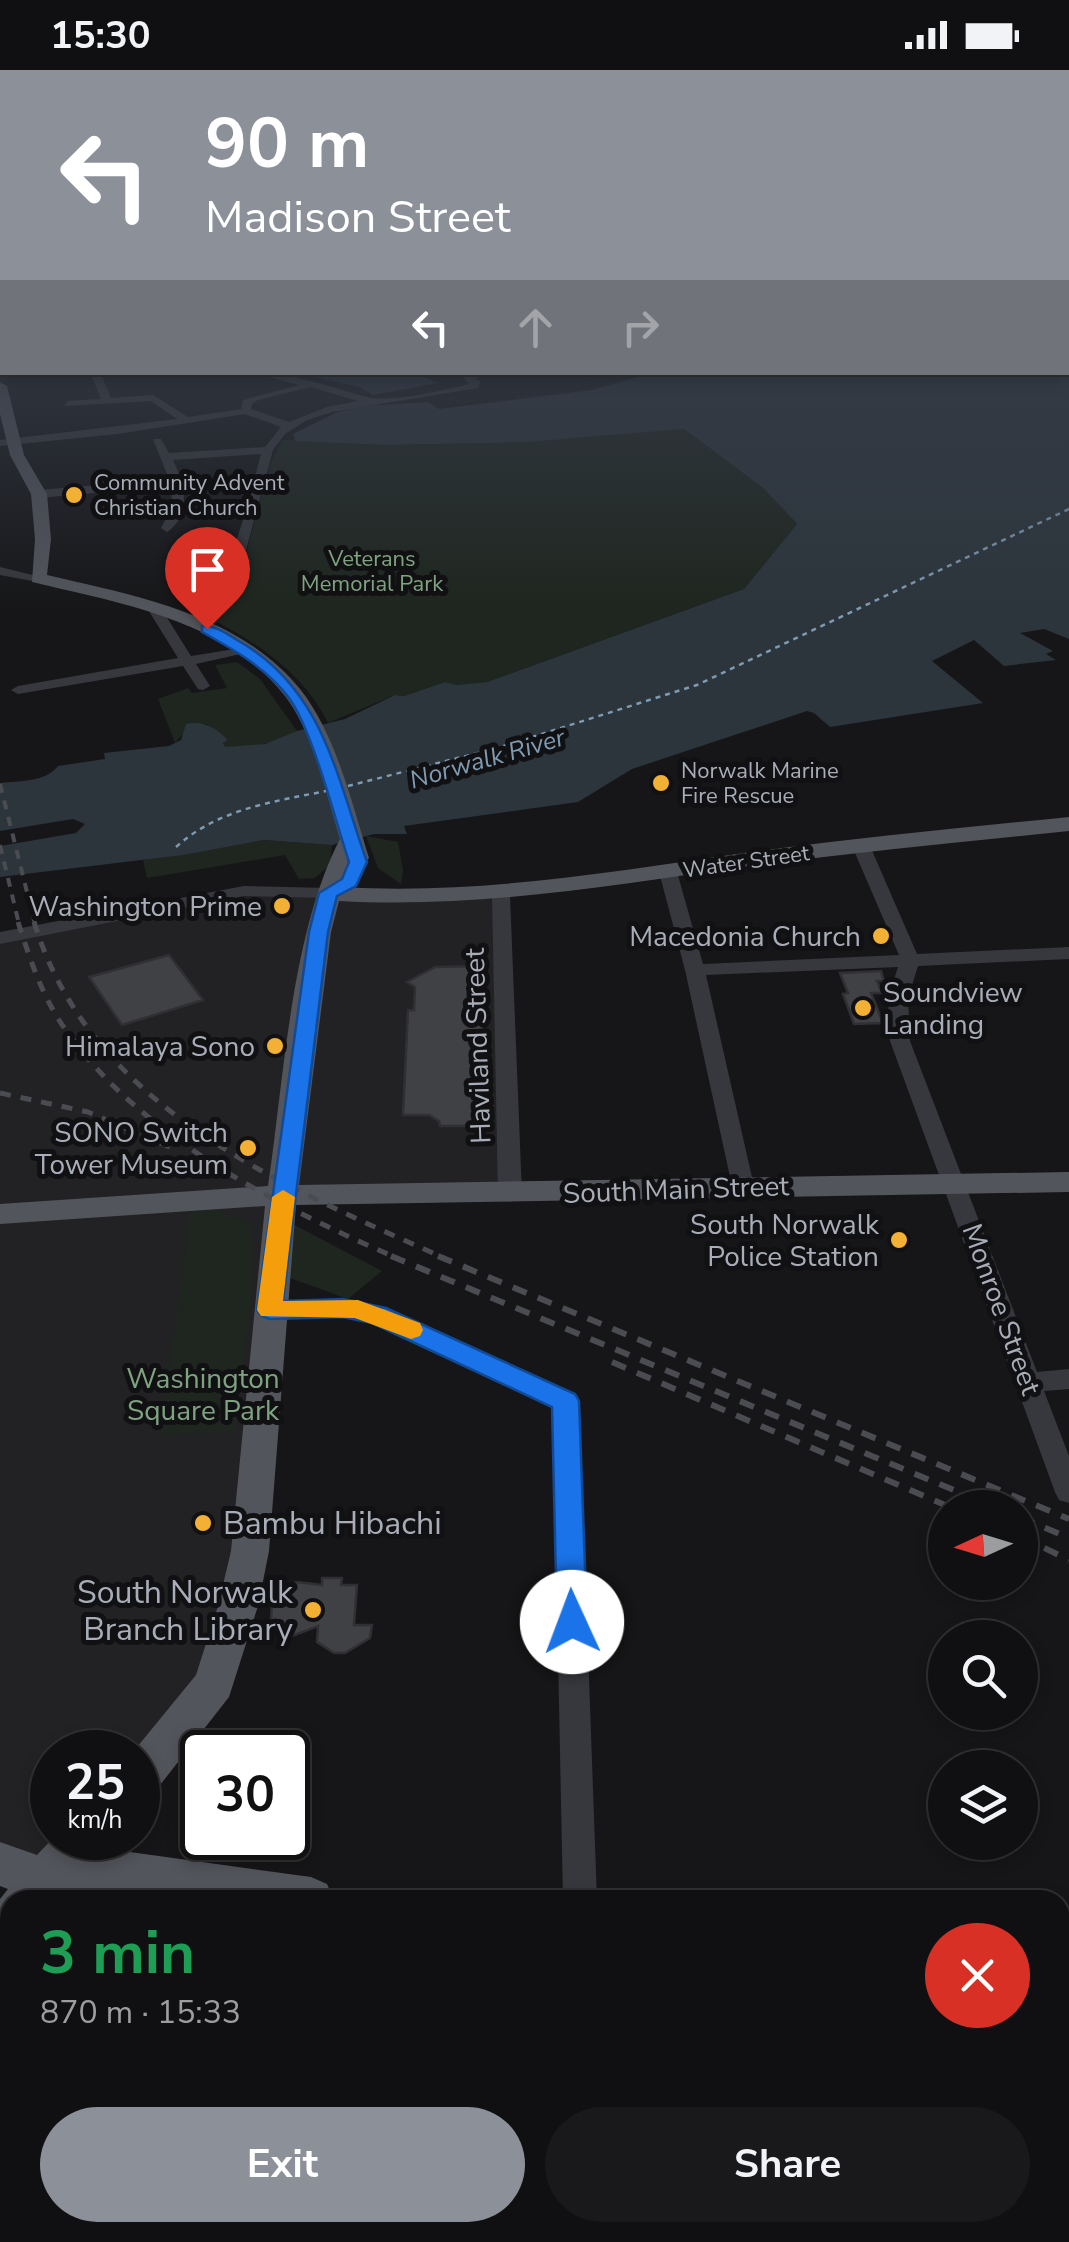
<!DOCTYPE html>
<meta charset="utf-8">
<style>
:root{--surface:#101012;--page:#19191b;--text:#f1f3f6;--muted:#9c9d9f;--line:#303032;--accent:#8c9099}
body{margin:0;font-family:"Nunito Sans",sans-serif;background:var(--page);color:var(--text);height:100vh;display:flex;flex-direction:column;font-size:38px;white-space:nowrap}
*{box-sizing:border-box;margin:0}
p{font-size:32px;color:var(--muted)}
.icon{flex:none;width:55px;height:55px;fill:none;stroke:currentColor;stroke-width:2;stroke-linecap:round;stroke-linejoin:round}
.map{position:relative;flex:1;overflow:hidden}
.sheet{position:absolute;left:0px;top:1820px;width:1070px;height:352px;display:flex;flex-direction:column;background:var(--surface);border-radius:30px 30px 0 0;box-shadow:0 5px 15px #0003,0 0 0 2px var(--line)}
.sheet>*{flex:none}
.top-card{position:absolute;left:0px;top:0px;width:1070px;height:305px;box-shadow:0 5px 15px #0003,0 0 0 2px var(--line);background:#8c9099;color:#fff;overflow:hidden}
.needle{width:65px;rotate:266deg}
.fabs{position:absolute;left:928px;top:1420px;display:grid;gap:20px}
.fabs a{display:grid;place-items:center;width:110px;height:110px;border-radius:50%;background:var(--surface);box-shadow:0 5px 15px #0003,0 0 0 2px var(--line);font-size:50px}
.speed{position:absolute;left:30px;top:1660px;display:flex;gap:20px;font-size:50px;font-weight:700;text-align:center}
.speed>*{display:grid;place-content:center;width:130px;height:130px;border-radius:50%;background:var(--surface);box-shadow:0 5px 15px #0003,0 0 0 2px var(--line);line-height:1}
.speed small{font-size:25px;font-weight:400}
.speed .limit{border:5px solid #111;border-radius:15px;background:#fff;color:#111}
.pin{position:absolute;display:grid;place-items:center;width:85px;height:85px;color:#fff;margin:-102px -42px;border-radius:50% 50% 50% 0;rotate:-45deg;box-shadow:0 0 10px #0007}
.pin .icon{rotate:45deg}
.me{position:absolute;width:110px;margin:-55px;rotate:358deg;stroke-linejoin:round;filter:drop-shadow(0 0 8px #0008)}
.turn{display:flex;align-items:center;gap:35px;height:210px;padding:0 40px;font-size:45px}
.turn .icon{width:130px;height:130px;stroke-width:2.5}
.turn b{display:block;font-size:70px;line-height:85px}
.lanes{display:flex;align-items:center;height:95px;padding:0 40px;background:#0003;justify-content:center;gap:50px;direction:ltr}
.lanes .off{opacity:.35}
.round{display:grid;place-items:center;flex:none;width:105px;height:105px;border-radius:52px;background:var(--page)}
.summary{display:flex;align-items:center;justify-content:space-between;height:170px;padding:0 40px}
h1{font-size:60px;font-weight:700;line-height:75px;color:#1e9e55}
.cta{display:flex;gap:20px;margin-top:auto;padding:20px 40px}
.cta a{flex:1;height:115px;border-radius:60px;background:var(--accent);color:#fff;font-size:40px;font-weight:700;line-height:115px;text-align:center}
.cta a+a{background:var(--page);color:var(--text)}
.status{display:flex;justify-content:space-between;align-items:center;height:70px;padding:0 50px;background:var(--surface);direction:ltr}
.status svg{height:28px;fill:currentColor}
.map>svg:first-child{display:block}
.built{fill:#222225}
.green{fill:#1e261f}
.water{fill:#2c353c}
.pier{fill:#161618}
.lines{fill:none;stroke-linecap:round;stroke-linejoin:round}
.ferry{stroke:#7f9bb3;stroke-width:2.5;stroke-dasharray:5 5;stroke-linecap:butt}
.building{fill:#404145;stroke:#303034;stroke-width:2.5}
.minor{fill:#37383d;fill-rule:evenodd}
.major{fill:#53555c;fill-rule:evenodd}
.rail-far2{stroke:#4a4c52;stroke-width:4;stroke-dasharray:9 8;stroke-linecap:butt}
.rail-far1{stroke:#4a4c52;stroke-width:5;stroke-dasharray:11 10;stroke-linecap:butt}
.rail{stroke:#4a4c52;stroke-width:6;stroke-dasharray:15 12;stroke-linecap:butt}
.route{fill:#1a73e8;stroke:#114b97;stroke-width:2.5}
.slow{fill:#f59e0b}
.poi-dot{fill:#f2b134;stroke:#111113;stroke-width:4}
.labels{text-anchor:middle;stroke-width:10;stroke-linejoin:round;paint-order:stroke}
.far-poi-label{font-size:22px;fill:#a8adb8;stroke:#111113;text-anchor:start}
.far-park-label{font-size:22px;fill:#7fa381;stroke:#111113}
.far-street-label{font-size:22px;fill:#a8adb8;stroke:#111113}
.far-water-label{font-size:25px;font-style:italic;fill:#7f9bb3;stroke:#111113}
.poi-label{font-size:28px;fill:#a8adb8;stroke:#111113;text-anchor:end}
.street-label{font-size:28px;fill:#a8adb8;stroke:#111113}
.park-label{font-size:28px;fill:#7fa381;stroke:#111113}
.near-poi-label{font-size:32px;fill:#a8adb8;stroke:#111113;text-anchor:start}
</style>
<div class="status"><b>15:30</b><svg viewBox="0 0 49 12"><path d="M0 12V9h3v3zM5 12V6h3v6zM10 12V3h3v9zM15 12V0h3v12zM26 1h20v11H26zM47 4h2v5h-2z"/></svg></div>
<div class="map">
<svg width="1069" height="2172" viewBox="0 0 1069 2172">
<rect width="100%" height="100%" fill="#161618"/>
<path class="built" d="M244 821 501 826 510 1124 284 1125 238 1537 159 1688 138 1710V1682H52V1768H83L44 1809 0 1794V868Z"/>
<path class="green" d="M684 359 763 418 797 454 744 519 487 612 457 615 445 612 404 626 395 625 328 653C305 606 262 576 217 552L244 491 270 395 282 370 386 375 528 372Z
M237 592 260 609 297 661C276 673 249 679 224 677L223 665 206 654 187 659 175 673 158 629 188 618 192 623 227 618 215 595Z
M366 766 398 772 403 800 401 814 378 798Z
M264 770 332 775 330 795 315 808 299 809 285 785 147 808 143 790Z
M192 1130 252 1155 253 1219 235 1362 160 1364Z
M289 1152 382 1201 348 1229 290 1208Z"/>
<path class="water" d="M1069 237V569L1044 559 1020 563 1053 581 1046 584 1056 590 1004 596 974 570 932 591 983 633 830 657 814 643 807 641 632 699 578 732 404 756 407 764H374L332 775 264 770 183 785 0 807V713C19 711 46 712 58 696L105 689 104 683 169 676 181 670 186 654C202 650 217 658 228 670L223 673 225 677 265 674 297 661 345 649 395 625 404 626 445 612 457 615 487 612 744 519 797 454 763 418 684 359 528 372 386 375 295 371 293 364 338 342 365 336 428 332 439 339 592 320 651 303 1068 302Z
M297 303H416L437 313 373 325 360 317Z"/>
<path class="pier" d="M73 749 85 754 76 763 0 776V761Z"/>
<g class="lines">
<path class="ferry" d="M348 716 497 678 697 615 1069 439
M176 777C218 739 272 732 326 721"/>
</g>
<path class="building" d="M169 885 203 930 122 955 89 907Z
M482 896 484 1056H440L439 1051 429 1045H403L408 940H414L415 917 407 912 435 897Z
M881 901 884 911H877L882 923H871L883 953 854 954 843 924 848 923 840 903Z
M322 1508H342L341 1515H357L354 1555H372L370 1568 345 1583H334L317 1572 318 1556 287 1568 278 1565 279 1551H271L272 1531 281 1529 283 1516 297 1512 322 1515Z"/>
<g class="lines">
<path class="minor" d="M90 302H100L111 328 153 325 188 347 241 339 243 330 299 315 250 302C291 302 328 317 367 327 390 333 445 320 469 314L459 302H507L476 308 480 312 478 318 332 342 307 350 285 364 273 380 242 495 221 536 200 558 193 554C232 502 245 445 261 384L173 390C184 413 193 444 167 462L161 458 172 437 171 416 39 428 33 424 39 420 169 409 153 369H161L169 383 265 377 281 357 245 344 117 364 0 376V370L177 349 151 331 64 336 68 331 101 329ZM311 317 358 331 327 337 289 352 251 339 252 334 258 330Z
M577 302H589L591 305 586 308Z
M0 497 45 508 38 512 0 505Z
M154 534 159 535 191 586 247 577 254 581 196 594 210 616 203 620 198 619 183 596 18 624 11 620 18 616 178 588 147 538Z
M861 771 870 776 917 884 1069 877V889L918 896 908 928 910 971 1037 1302 1069 1299V1319L1044 1321 1069 1386V1433L1059 1430 1055 1422 890 971 888 928 898 897 706 905 754 1116 743 1124 732 1116 685 900 659 802 668 797 677 802 703 894 899 885 852 776Z
M244 816 328 818 337 823 328 828 244 826 0 874V862Z
M501 821 510 826 522 1124 510 1132 498 1124 492 826Z
M343 1229 386 1238 575 1324 579 1331 597 1830H563L553 1336 372 1252 343 1247 269 1249 260 1246 257 1240 260 1234 269 1231Z
M522 2162H562L559 2172H519Z
M586 2162H637L641 2172H590Z"/>
<path class="major" d="M0 249 2 250V256L0 257Z
M2 276V284L0 285V277Z
M0 312 7 316 24 385 47 424 51 469 47 505C136 526 239 544 300 619 336 664 352 734 369 788L365 793 352 794 342 817C478 825 610 802 744 783 852 768 960 758 1069 747V761C962 772 856 782 750 796 612 815 478 839 339 831L331 862 299 1115 1069 1102V1122L296 1135 269 1481 258 1536 229 1627 153 1724 138 1730V1682H133L196 1605 218 1536 231 1481 265 1136 0 1154V1134L268 1116C284 1009 291 863 340 769 326 724 314 664 285 626 226 550 119 533 32 512L35 469 31 424 10 385 0 344Z
M53 1768H105L101 1778 311 1807 327 1814 334 1830H155L86 1820 88 1830H10V1878L0 1882V1829L8 1819 0 1816V1772L37 1785Z
M1060 2025 1069 2028V2129L1060 2126Z"/>
<path class="rail-far2" d="M0 714 35 854
M0 775 19 854"/>
<path class="rail-far1" d="M18 852C29 886 40 920 59 950 131 1062 278 1137 397 1188
M34 852C91 1038 281 1115 444 1188
M0 1023 88 1042 170 1077"/>
<path class="rail" d="M391 1186 997 1438
M438 1186 1069 1449
M612 1292 952 1438
M1020 1447 1069 1468
M1020 1466 1069 1490"/>
</g>
<linearGradient id="sky" x2="0" y2="1"><stop stop-color="#0c0c0d"/><stop offset="0.44" stop-color="#363c48"/><stop offset="1" stop-color="#363c48" stop-opacity="0"/></linearGradient>
<rect width="1069" height="541" fill="url(#sky)"/>
<path class="route" d="M202 556C215 555 226 563 237 570 323 618 336 705 367 792L356 816 337 826 328 862 283 1231 343 1229 386 1238 575 1324 579 1331 587 1552 583 1562 572 1566 561 1562 557 1552 552 1337 372 1253 343 1247 270 1249 261 1246 257 1240 309 862 319 823 342 809 349 792C335 750 313 661 289 628 268 599 233 579 202 562Z"/>
<path class="slow" d="M283 1120 295 1127 283 1231 358 1230 420 1253 423 1260 420 1266 411 1269 355 1248 261 1246 257 1240 272 1127Z"/>
<g class="poi-dot">
<circle cx="74" cy="425" r="10"/>
<circle cx="661" cy="713" r="10"/>
<circle cx="282" cy="836" r="10"/>
<circle cx="881" cy="866" r="10"/>
<circle cx="863" cy="938" r="10"/>
<circle cx="275" cy="976" r="10"/>
<circle cx="248" cy="1078" r="10"/>
<circle cx="899" cy="1170" r="10"/>
<circle cx="203" cy="1453" r="10"/>
<circle cx="313" cy="1540" r="10"/>
</g>
<g class="labels">
<g class="far-poi-label">
<text x="94" y="420">Community Advent<tspan x="94" dy="25">Christian Church</tspan></text>
<text x="681" y="708">Norwalk Marine<tspan x="681" dy="25">Fire Rescue</tspan></text>
</g>
<g class="far-park-label">
<text x="372" y="496">Veterans<tspan x="372" dy="25">Memorial Park</tspan></text>
</g>
<g class="far-street-label">
<text transform="translate(746 791) rotate(-8)" y="8">Water Street</text>
</g>
<g class="far-water-label">
<text transform="translate(487 688) rotate(-16)" y="9">Norwalk River</text>
</g>
<g class="poi-label">
<text x="262" y="846">Washington Prime</text>
<text x="861" y="876">Macedonia Church</text>
<text x="883" y="932" text-anchor="start">Soundview<tspan x="883" dy="32">Landing</tspan></text>
<text x="255" y="986">Himalaya Sono</text>
<text x="228" y="1072">SONO Switch<tspan x="228" dy="32">Tower Museum</tspan></text>
<text x="879" y="1164">South Norwalk<tspan x="879" dy="32">Police Station</tspan></text>
</g>
<g class="street-label">
<text transform="translate(477 976) rotate(-92)" y="10">Haviland Street</text>
<text transform="translate(676 1119) rotate(-2)" y="10">South Main Street</text>
<text transform="translate(1002 1239) rotate(70)" y="10">Monroe Street</text>
</g>
<g class="park-label">
<text x="203" y="1318">Washington<tspan x="203" dy="32">Square Park</tspan></text>
</g>
<g class="near-poi-label">
<text x="223" y="1464">Bambu Hibachi</text>
<text x="293" y="1533" text-anchor="end">South Norwalk<tspan x="293" dy="37">Branch Library</tspan></text>
</g>
</g>
</svg>
<div class="fabs">
<a><svg class="needle" viewBox="-14 -14 28 28"><path d="M0-13l5 13h-10z" fill="#e53935"/><path d="M0 13l5-13h-10z" fill="#9c9d9f"/></svg></a>
<a><svg class="icon" aria-label="search" viewBox="0 0 24 24"><circle cx="10" cy="10" r="6"/><path d="M15 15l6 6"/></svg></a>
<a><svg class="icon" aria-label="layers" viewBox="0 0 24 24"><path d="M12 4l9 5-9 5-9-5zM3 14l9 5 9-5"/></svg></a>
</div>
<div class="speed"><div>25<small>km/h</small></div><div class="limit">30</div></div>
<div class="pin" style="left:207px;top:559px;background:#d93025"><svg class="icon" aria-label="arrive" viewBox="0 0 24 24"><path d="M6 21V4h12l-3 4 3 4H6"/></svg></div>
<svg class="me" style="left:572px;top:1552px" viewBox="-20 -20 40 40"><circle r="19" fill="#fff"/><path d="M0-13L10 11 0 6-10 11z" fill="#1a73e8"/></svg>
<div class="top-card">
<div class="turn"><svg class="icon" aria-label="left" viewBox="0 0 24 24"><path d="M17 20v-9H6M10 6l-5 5 5 5"/></svg><div><b>90 m</b>Madison Street</div></div>
<div class="lanes"><svg class="icon" aria-label="left" viewBox="0 0 24 24"><path d="M17 20v-9H6M10 6l-5 5 5 5"/></svg><svg class="icon off" aria-label="ahead" viewBox="0 0 24 24"><path d="M12 20V5M6 11l6-6 6 6"/></svg><svg class="icon off" aria-label="right" viewBox="0 0 24 24"><path d="M7 20v-9h11M14 6l5 5-5 5"/></svg></div>
</div>
<section class="sheet">
<div class="summary"><div><h1>3 min</h1><p>870 m · 15:33</p></div><a class="round" style="background:#d93025;color:#fff"><svg class="icon" aria-label="close" viewBox="0 0 24 24"><path d="M6 6l12 12M18 6L6 18"/></svg></a></div>
<div class="cta"><a>Exit</a><a>Share</a></div>
</section>
</div>
